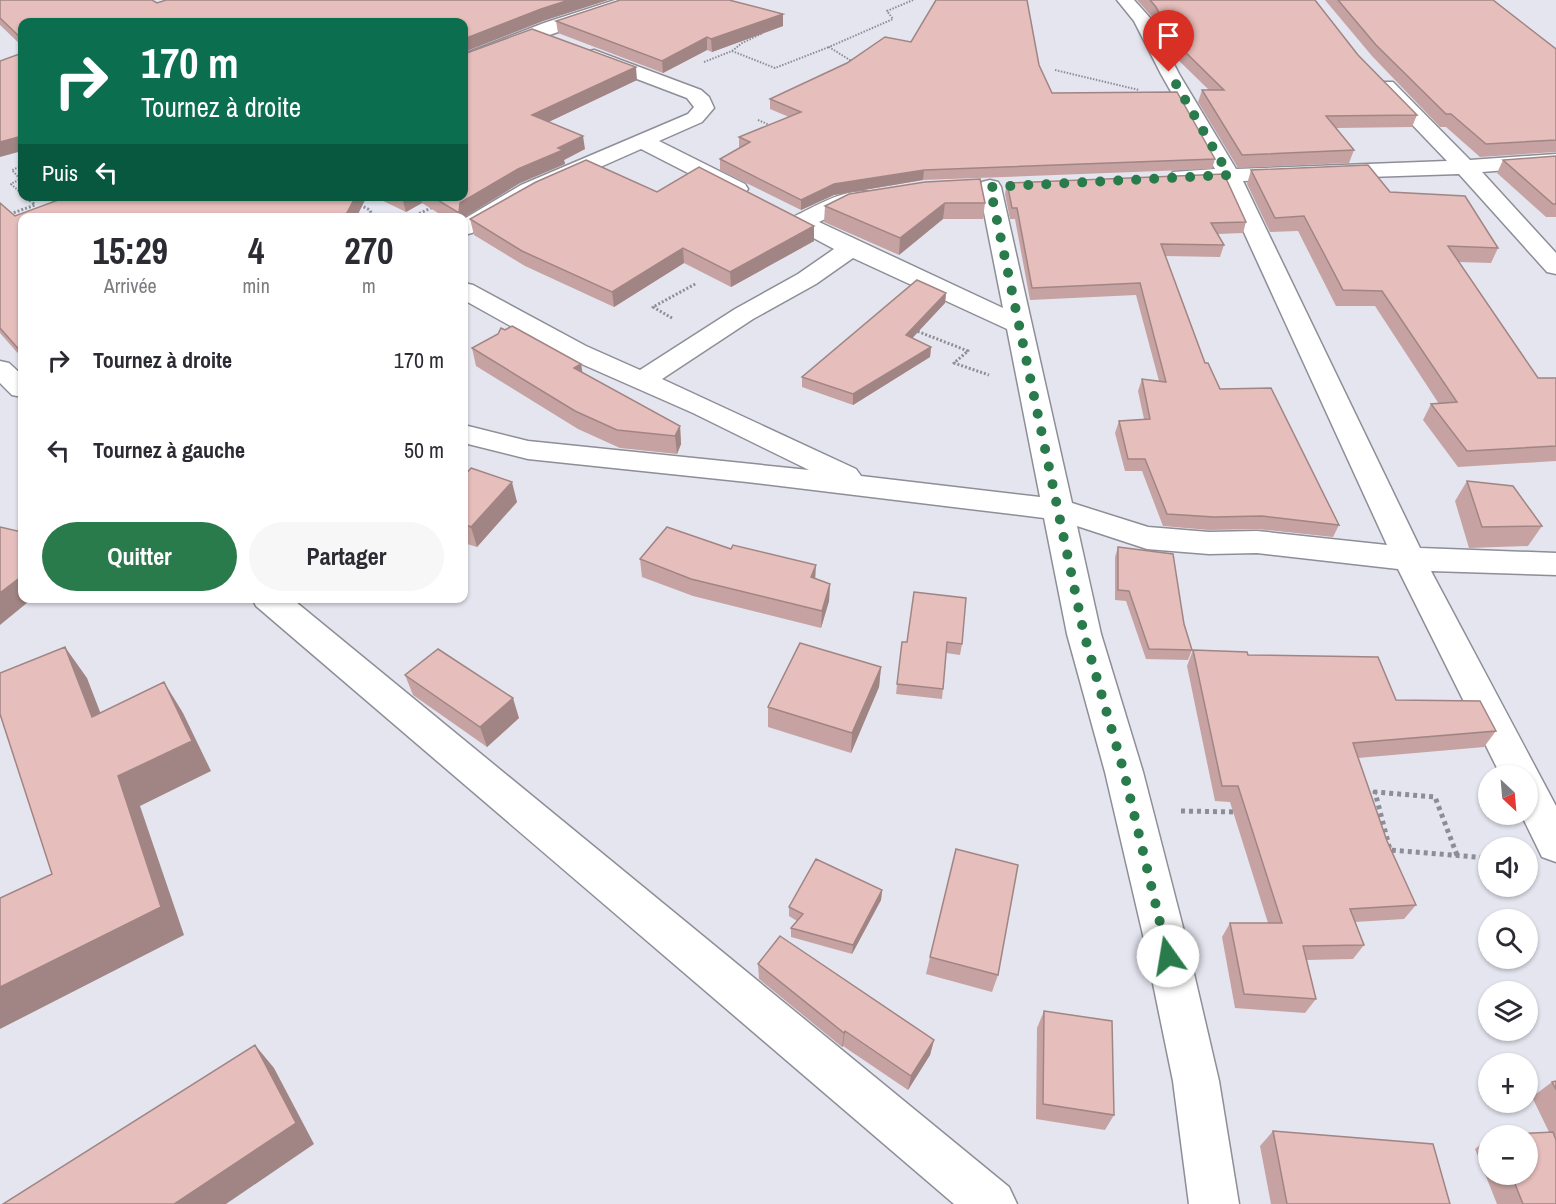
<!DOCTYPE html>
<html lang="fr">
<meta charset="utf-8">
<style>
:root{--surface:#fff;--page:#f7f7f7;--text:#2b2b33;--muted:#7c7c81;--accent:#2a7b4c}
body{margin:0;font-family:"Archivo Narrow",sans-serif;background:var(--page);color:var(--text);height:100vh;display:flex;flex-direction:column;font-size:22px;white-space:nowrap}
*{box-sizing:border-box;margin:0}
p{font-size:20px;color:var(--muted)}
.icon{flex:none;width:33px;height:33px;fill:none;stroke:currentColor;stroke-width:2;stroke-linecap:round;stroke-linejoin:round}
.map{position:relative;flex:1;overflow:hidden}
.details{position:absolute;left:18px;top:213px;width:450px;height:390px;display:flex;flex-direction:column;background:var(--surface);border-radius:12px;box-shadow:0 2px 4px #0004}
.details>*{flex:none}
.banner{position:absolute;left:18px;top:18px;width:450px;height:183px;border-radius:12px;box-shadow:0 2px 4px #0004;background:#0b6e4f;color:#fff;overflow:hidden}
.needle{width:39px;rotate:154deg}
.buttons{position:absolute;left:1478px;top:765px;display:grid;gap:12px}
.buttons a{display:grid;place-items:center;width:60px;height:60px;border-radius:50%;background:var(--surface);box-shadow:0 2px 4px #0004;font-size:30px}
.pin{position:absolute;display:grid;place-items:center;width:51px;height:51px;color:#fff;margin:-62px -26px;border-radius:50% 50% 50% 0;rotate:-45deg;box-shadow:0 0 6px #0007}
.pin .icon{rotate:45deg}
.me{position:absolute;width:66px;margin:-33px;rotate:347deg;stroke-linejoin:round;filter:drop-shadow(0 0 4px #0008)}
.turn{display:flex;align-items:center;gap:21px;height:126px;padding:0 24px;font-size:27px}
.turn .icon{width:78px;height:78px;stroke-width:2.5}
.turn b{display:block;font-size:42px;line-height:51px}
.then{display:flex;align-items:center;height:57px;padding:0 24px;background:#0003;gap:12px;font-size:22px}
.eta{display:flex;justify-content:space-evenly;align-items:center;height:102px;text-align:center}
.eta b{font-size:36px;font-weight:800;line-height:42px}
.cta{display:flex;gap:12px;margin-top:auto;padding:12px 24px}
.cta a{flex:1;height:69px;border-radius:36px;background:var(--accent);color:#fff;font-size:24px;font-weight:800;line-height:69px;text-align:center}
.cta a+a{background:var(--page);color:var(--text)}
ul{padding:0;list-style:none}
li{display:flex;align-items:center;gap:18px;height:90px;padding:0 24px}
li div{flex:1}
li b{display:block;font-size:22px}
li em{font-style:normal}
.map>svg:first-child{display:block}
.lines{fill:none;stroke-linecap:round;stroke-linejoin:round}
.minor-casing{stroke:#8d8e97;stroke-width:3}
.primary-casing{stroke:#8d8e97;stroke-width:3}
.path-far2{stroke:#8d8e95;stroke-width:2;stroke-dasharray:1.5 1.5;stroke-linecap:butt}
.path-far1{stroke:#8d8e95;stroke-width:3;stroke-dasharray:2 2;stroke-linecap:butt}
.path{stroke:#8d8e95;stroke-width:5;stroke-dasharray:4 4;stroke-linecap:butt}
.minor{fill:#fff;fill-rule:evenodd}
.primary{fill:#fff;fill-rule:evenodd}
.wall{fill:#c6a3a2}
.shaded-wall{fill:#a18584}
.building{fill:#e6bebc;stroke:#a18584;stroke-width:1.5}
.route{stroke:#2a7b4c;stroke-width:10;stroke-dasharray:0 18}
</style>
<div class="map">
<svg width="1556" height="1204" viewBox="0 0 1556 1204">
<rect width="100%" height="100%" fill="#e4e5ef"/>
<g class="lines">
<defs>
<path id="minor" d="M615 0H640L638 4 464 65V54L544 23Z
M1117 0H1134L1151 19 1179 74 1236 169 1447 161 1379 90 1376 86 1379 82H1393L1470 160 1556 154V166L1482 172 1556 253V274L1547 272 1459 174 1243 181 1420 548 1556 553V575L1431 571 1556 806V862L1542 857 1521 814H1527V776H1501L1398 569 1257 553 1209 554 1147 549 1077 526 1101 634 1143 772 1185 935 1219 1081 1239 1204H1189L1173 1081 1143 935 1105 772 1067 634 1044 518 747 482 528 459 464 443V425L528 441 809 470 693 413 568 358 464 300V283L473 285 586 346 640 370 735 309 798 274 834 249 793 227 790 222 793 217C817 206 846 186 874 193L877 198 874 203 848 208 819 222 1003 308 979 187 982 182 990 180 998 182 1001 187 1072 503 1148 527 1209 532 1257 531 1387 545 1221 182 1181 184 1173 182 1170 177 1173 172 1215 169 1161 74 1134 21ZM853 258 1007 329 1040 497 861 476 856 469 662 379 753 319 816 284Z
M594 50 701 90 709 97 714 108 702 122 659 141 745 184 748 189 745 194 737 196 729 194 641 149 537 195 472 233 464 235V219L521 185 688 114 694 107 687 98 587 60 585 56 587 52Z"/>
<path id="primary" d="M0 361 9 363 22 375V397L12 395 0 383Z
M252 598H291L1009 1187 1017 1204H954L256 606Z"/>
</defs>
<use href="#minor" class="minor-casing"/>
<use href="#primary" class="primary-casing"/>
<path class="path-far2" d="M732 51 742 43 763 33
M704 62 732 51 775 68 829 47
M853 62 829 47 893 19 887 11 913 0
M1055 70 1139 90
M758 120 772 126
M22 166 12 170 20 179 11 184 22 194"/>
<path class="path-far1" d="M360 205 370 210 372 215 367 218
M10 214 35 205 25 196
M412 217 433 207
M672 318 653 307 697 283
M914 330 968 351 954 363 989 375"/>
<path class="path" d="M1181 811 1236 812
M1457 855 1435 797 1375 792 1390 850 1488 858"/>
<use href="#minor" class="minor"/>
<use href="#primary" class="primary"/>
</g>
<path class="wall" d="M0 0 157 3 166 0H608L543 21 464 52V22H22V46L0 25Z
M1137 0H1315L1358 55 1417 115 1412 127 1336 128 1354 150 1349 163 1238 168 1198 102 1202 90H1209L1170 52 1153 18Z
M1325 0H1493L1556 49V152L1480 157 1446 127H1440L1372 56Z
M734 1 783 26 712 52 707 50 663 73 558 33 556 21Z
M464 54 637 80 548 122 585 149 564 160 565 164 520 183 463 218H446L422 203 406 212 373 196H464Z
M1039 65 1052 93 1215 159 1212 169 923 180 834 195 801 210 720 170V159L740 148 739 147V137L789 117 770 109V99Z
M1556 156V217H1546L1497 173 1503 160Z
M1251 170 1390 192 1498 248 1491 263 1459 262 1538 378H1556V461L1458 467 1423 420 1431 404H1439L1375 306H1336L1298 231 1270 232 1247 184Z
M1007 183 1246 222 1243 233 1218 234 1224 245 1220 257 1165 256 1205 363 1220 389 1339 525 1333 537 1257 529 1209 530 1163 526 1142 471H1125L1115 433 1119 421 1144 419 1138 391 1142 379 1159 381 1136 295 1030 300 1015 219H1010L1005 194Z
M657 192 814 241 731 287 684 263 614 307 525 266 474 235 470 219Z
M849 194 985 203 983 219H943L899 255 824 222 825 206Z
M367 196 356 218H22V358L0 333V203L15 216Z
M946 293 945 303 912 338 931 347 930 357 853 405 802 387V377Z
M472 348 581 364 582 372 680 426 681 444 677 454 620 448 578 429 476 366Z
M464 476 517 502 477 547 464 543Z
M1467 481 1542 526 1528 546 1469 548 1455 501Z
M1118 547 1192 650 1188 660 1146 659 1126 601 1115 600V557Z
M640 559 815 578 830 584 829 601 821 628 693 596 642 577Z
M914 592 962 644 960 655 946 653 942 699 896 694 902 642H907Z
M1193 650 1248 655 1496 731 1484 747 1358 758 1387 841 1416 905 1404 919 1355 922 1364 945 1353 959 1307 960 1316 999 1305 1013 1235 1008 1222 937 1230 923H1268L1230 802 1215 801 1187 666Z
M881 667 879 687 851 753 768 727V707Z
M405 675 519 718 487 747 413 695Z
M882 890 881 900 852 954 791 937V928L797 921 789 916V907Z
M930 957 998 975 992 992 926 974Z
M758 964 934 1040 930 1055 908 1090 843 1046 842 1047 759 979Z
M1044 1011 1114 1115 1105 1130 1036 1119 1037 1028Z
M1556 1081V1204H1497L1475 1149 1488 1139V1174H1527V1136H1493L1494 1135 1549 1132 1532 1097 1552 1082Z
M1273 1131 1450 1204H1271L1260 1146Z"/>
<path class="shaded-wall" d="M569 0H608L543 21 464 52V39L541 9Z
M783 14V26L712 52 711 39Z
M707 37V50L663 73 662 61Z
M636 67 637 80 534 129 532 115Z
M22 136V151L0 157V142Z
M583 136 585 149 564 160 565 164 520 183 463 218H460L459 213 460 203 518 169Z
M924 170 923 180 834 195 801 210V200L834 184Z
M356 196H367L356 218H344Z
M405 196H421L422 203 406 212 402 198Z
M945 203 943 219 899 255 900 238Z
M814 226V241L731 287 730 272Z
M683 248 684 263 614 307 612 292Z
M946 293 945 303 905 346 906 335Z
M931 347 930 357 853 405V394Z
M581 364 584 382 574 368Z
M680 426 681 444 677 454 675 436Z
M512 482 517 502 477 547 471 527Z
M816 565 815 583 811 577Z
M22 576V598H33L0 625V593Z
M830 584 829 601 821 628 822 611Z
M65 647 87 678 114 748 92 717Z
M881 667 879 687 851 753 852 733Z
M164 682 183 713 211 771 140 806 184 935 0 1029V987L118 776Z
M513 698 519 718 487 747 480 727Z
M882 890 881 900 852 954 853 945Z
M845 1031 843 1046 842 1047 844 1033Z
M934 1040 930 1055 908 1090 911 1076Z
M255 1045 274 1068 314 1144 226 1204H174Z"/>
<path class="building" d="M0 0H152L157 3 166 0H569L541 9 464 39V22H22V39L0 18Z
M620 0H729L783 14 711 39 707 37 662 61 556 21Z
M936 0H1027L1039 65 1052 93 1177 92 1215 159 924 170 834 184 801 200 720 159 750 142 739 137 801 112 770 99 847 63 885 37 911 42Z
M1150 0H1315L1358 55 1417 115 1326 116 1354 150 1242 155 1202 90H1224L1173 40 1156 7Z
M1338 0H1493L1556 49V140L1486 144 1451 114H1446L1376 45Z
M532 29 636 67 532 115 583 136 558 148 563 150 518 169 460 203 459 213 431 196H464V54Z
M22 53V136L0 142V61Z
M1556 156V204H1553L1503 160Z
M586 160 657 192 699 167 814 226 730 272 683 248 612 292 522 251 470 219 536 182Z
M1368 165 1390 192 1465 196 1498 248 1448 246 1538 378H1556V446L1467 451 1431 404 1457 402 1382 291 1343 290 1304 216 1275 218 1251 170Z
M1224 174 1246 222 1211 223 1224 245 1161 244 1205 363H1208L1220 389 1271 388 1339 525 1262 516 1214 517 1167 514 1145 459H1128L1119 421 1150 419 1142 379 1166 382 1140 283 1032 288 1017 208H1012L1007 183Z
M980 179 985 203H945L900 238 825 206 849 194 925 182Z
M69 196H356L344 218H22V353L0 328V203L15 216Z
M917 280 946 293 906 335 931 347 853 394 802 377Z
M512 326 581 364 574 368 680 426 675 436 617 430 575 411 472 348 498 334 501 328 505 330Z
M471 468 512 482 471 527 464 524V476Z
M1467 481 1513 486 1542 526 1482 527Z
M0 527 22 532V576L0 593Z
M667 527 731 549 733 545 816 565 811 577 830 584 822 611 691 579 640 559Z
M1118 547 1173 554 1184 624 1192 650 1149 649 1129 591 1118 590Z
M914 592 966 598 962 644 947 642 943 689 897 684 902 642H907Z
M800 643 881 667 852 733 768 707Z
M65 647 92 717 164 682 192 741 118 776 161 907 0 987V898L52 874 0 714V673Z
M438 649 513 698 480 727 405 675Z
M1193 650 1247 652 1248 655 1378 657 1396 700 1480 701 1496 731 1353 743 1387 841 1416 905 1350 909 1364 945 1303 946 1316 999 1244 994 1230 923H1282L1238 786H1222Z
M956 849 1018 865 998 975 930 957Z
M816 859 882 890 853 945 791 928 803 914 789 907Z
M780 936 934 1040 911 1076 845 1031 844 1033 758 964Z
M1044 1011 1112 1021 1114 1115 1043 1104Z
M255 1045 296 1123 174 1204H3Z
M1556 1081V1089L1552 1082Z
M1273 1131 1433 1144 1450 1204H1287Z
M1553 1132 1556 1140V1204H1523L1511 1174H1527V1136H1494V1135Z"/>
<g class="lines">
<path class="route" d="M1168 956 1124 772 1084 634 990 187 1229 175 1169 72"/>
</g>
</svg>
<div class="buttons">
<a><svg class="needle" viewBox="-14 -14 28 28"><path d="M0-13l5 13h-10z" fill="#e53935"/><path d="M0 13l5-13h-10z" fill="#7c7c81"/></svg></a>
<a><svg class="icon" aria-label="sound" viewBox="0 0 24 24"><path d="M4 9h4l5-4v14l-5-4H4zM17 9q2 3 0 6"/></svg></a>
<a><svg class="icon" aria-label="search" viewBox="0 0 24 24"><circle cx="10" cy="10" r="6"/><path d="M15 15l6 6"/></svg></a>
<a><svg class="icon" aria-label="layers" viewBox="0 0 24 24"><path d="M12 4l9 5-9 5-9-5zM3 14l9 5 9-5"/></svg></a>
<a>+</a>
<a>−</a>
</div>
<div class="pin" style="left:1169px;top:72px;background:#d93025"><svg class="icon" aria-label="arrive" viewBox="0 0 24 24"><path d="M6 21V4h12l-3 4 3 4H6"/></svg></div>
<svg class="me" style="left:1168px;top:956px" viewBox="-20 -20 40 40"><circle r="19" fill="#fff"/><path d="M0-13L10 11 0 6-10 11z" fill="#2a7b4c"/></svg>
<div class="banner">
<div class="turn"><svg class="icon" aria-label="right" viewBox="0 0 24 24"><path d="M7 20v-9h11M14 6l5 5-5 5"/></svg><div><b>170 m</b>Tournez à droite</div></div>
<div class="then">Puis<svg class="icon" aria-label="left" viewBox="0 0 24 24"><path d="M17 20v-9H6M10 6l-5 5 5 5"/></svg></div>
</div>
<section class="details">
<div class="eta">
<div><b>15:29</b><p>Arrivée</p></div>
<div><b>4</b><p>min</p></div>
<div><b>270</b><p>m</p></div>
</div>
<ul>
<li><svg class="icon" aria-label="right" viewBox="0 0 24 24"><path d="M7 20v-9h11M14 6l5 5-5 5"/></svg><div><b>Tournez à droite</b></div><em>170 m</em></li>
<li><svg class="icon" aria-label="left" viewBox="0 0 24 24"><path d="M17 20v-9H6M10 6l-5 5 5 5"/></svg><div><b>Tournez à gauche</b></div><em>50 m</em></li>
</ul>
<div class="cta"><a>Quitter</a><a>Partager</a></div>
</section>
</div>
